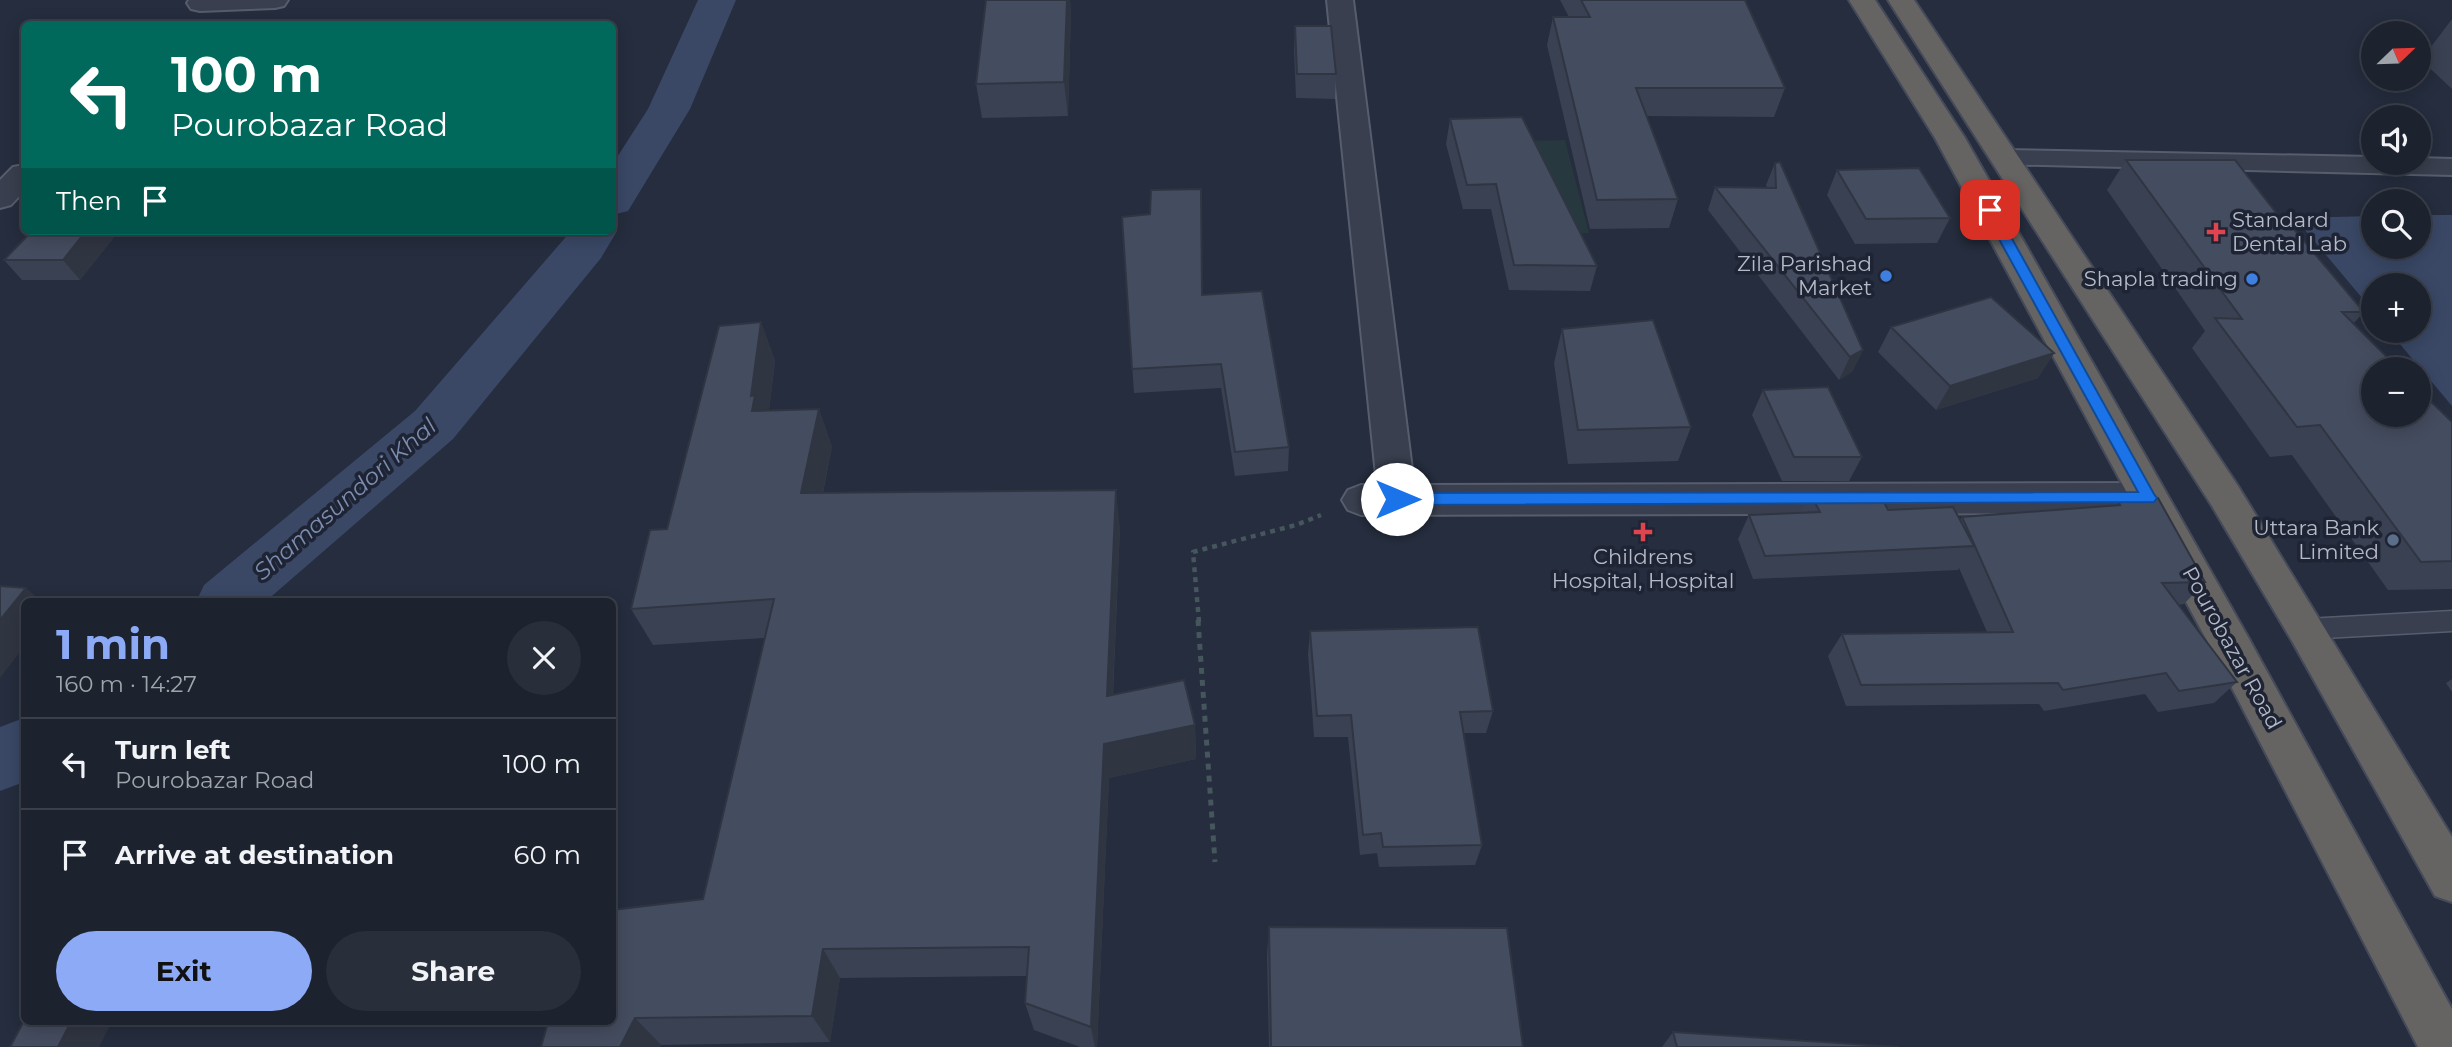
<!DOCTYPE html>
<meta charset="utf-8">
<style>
:root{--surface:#1c222e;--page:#292f3a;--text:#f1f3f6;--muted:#a0a4aa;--line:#3a3f4a;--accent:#8daaf6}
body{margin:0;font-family:Montserrat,sans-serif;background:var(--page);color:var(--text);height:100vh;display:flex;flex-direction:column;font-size:26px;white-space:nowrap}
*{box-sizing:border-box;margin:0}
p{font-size:23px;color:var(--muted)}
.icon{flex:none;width:38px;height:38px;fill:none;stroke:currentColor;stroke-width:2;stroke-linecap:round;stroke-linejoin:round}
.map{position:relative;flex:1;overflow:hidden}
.side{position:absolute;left:21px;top:598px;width:595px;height:427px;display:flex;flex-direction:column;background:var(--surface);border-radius:10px;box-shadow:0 4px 18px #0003,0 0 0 2px var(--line)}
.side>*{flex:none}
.top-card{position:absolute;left:21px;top:21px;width:595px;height:214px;border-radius:10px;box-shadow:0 4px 18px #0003,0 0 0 2px var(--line);background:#00695c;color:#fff;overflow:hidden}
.needle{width:46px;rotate:67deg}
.buttons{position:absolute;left:2361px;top:21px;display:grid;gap:14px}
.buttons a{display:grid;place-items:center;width:70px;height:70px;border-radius:50%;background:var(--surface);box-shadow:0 4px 18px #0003,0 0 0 2px var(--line);font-size:35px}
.pin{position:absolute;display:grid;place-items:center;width:60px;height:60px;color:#fff;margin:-30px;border-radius:14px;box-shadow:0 4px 10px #0006}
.me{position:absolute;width:77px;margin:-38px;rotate:90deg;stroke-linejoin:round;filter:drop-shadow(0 0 5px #0008)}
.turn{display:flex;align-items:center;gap:24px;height:147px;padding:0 35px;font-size:32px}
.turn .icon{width:91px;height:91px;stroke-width:2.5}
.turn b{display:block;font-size:49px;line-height:60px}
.then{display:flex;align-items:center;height:66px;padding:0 35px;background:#0003;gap:14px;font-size:26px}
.round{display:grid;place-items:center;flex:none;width:74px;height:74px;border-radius:37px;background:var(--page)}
.overview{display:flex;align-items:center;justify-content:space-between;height:119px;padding:0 35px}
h1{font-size:42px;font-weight:700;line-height:52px;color:var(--accent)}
.action{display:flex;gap:14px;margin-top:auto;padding:14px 35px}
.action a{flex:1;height:80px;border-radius:42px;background:var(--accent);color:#111;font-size:28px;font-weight:700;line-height:80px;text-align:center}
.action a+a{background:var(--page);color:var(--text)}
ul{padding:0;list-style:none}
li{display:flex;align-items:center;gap:21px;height:91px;padding:0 35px;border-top:2px solid var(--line)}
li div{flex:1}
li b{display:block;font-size:26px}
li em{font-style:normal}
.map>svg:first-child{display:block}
.green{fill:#27393f}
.water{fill:#3a4866}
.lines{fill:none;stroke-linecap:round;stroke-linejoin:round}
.canal{fill:#3a4866;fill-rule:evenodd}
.service-casing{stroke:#575d6c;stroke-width:3}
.pedestrian-casing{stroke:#575d6c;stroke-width:4}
.minor-casing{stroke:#575d6c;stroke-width:4}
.trunk-casing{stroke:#444a59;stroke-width:4}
.path-far1{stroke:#45565c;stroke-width:4.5;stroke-dasharray:5 5;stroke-linecap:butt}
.path{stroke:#45565c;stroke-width:5;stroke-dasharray:6 6;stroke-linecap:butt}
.service{fill:#393f4e;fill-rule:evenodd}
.pedestrian{fill:#393f4e;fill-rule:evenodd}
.minor{fill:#393f4e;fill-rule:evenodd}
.trunk{fill:#656462;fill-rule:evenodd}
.wall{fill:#3a4152}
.shaded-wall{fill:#303542}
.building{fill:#444c5f;stroke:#303542;stroke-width:2}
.route{fill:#1a73e8;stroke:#114b97;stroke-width:2}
.health-dot{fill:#e0444e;stroke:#1e2433;stroke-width:2.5}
.shop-dot{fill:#3f7fe0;stroke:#1e2433;stroke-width:2.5}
.service-dot{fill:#5c6f8a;stroke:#1e2433;stroke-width:2.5}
.labels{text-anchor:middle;stroke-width:7;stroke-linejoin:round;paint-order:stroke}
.poi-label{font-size:21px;fill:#b5bac9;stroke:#1e2433;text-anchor:end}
.street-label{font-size:21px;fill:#b5bac9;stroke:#1e2433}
.water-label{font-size:23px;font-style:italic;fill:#7c8db0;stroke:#1e2433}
</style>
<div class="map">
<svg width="2452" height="1047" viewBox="0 0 2452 1047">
<rect width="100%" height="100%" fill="#252d3e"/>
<path class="green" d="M1565 140 1589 233H1543L1520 141Z"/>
<path class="water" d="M2419 215H2452V406L2389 331H2418V285H2373V311L2295 218 2373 216V247H2418Z"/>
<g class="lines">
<path class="canal" d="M698 0H736L690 109 628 211 612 215V165L648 109Z
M612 224 617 231 601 258 453 439 265 602H196L204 585 415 411 571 231H612Z
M24 718V782L0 791V727Z"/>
<defs>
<path id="service" d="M2452 611V631L2306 639 2297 636 2294 629 2297 622 2306 619Z"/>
<path id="pedestrian" d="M2005 150 2373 157V163H2418V158L2452 159V175L1996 164 1992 158 1996 152Z"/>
<path id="minor" d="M189 0H288L284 6 275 8 200 11 191 9 187 3Z
M1327 0H1353L1414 485 2149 483 2162 488 2168 498 2162 508 2149 513 1361 515 1348 510 1342 500 1348 490 1361 485H1377Z
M24 165V191L11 205 0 208V180L13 167Z"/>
<path id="trunk" d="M1849 0H1875L1965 138 2248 637 2452 1009V1047H2418L2218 661 1935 138Z
M1888 0H1914L2238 486 2452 837V902L2435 896 2292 641 2212 506Z"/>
</defs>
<use href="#service" class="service-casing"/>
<use href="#pedestrian" class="pedestrian-casing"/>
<use href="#minor" class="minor-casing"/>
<use href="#trunk" class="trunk-casing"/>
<path class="path-far1" d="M1199 622 1193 552 1296 525 1321 515"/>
<path class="path" d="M1198 620 1215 862"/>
<use href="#service" class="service"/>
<use href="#pedestrian" class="pedestrian"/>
<use href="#minor" class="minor"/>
<use href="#trunk" class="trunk"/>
</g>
<path class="wall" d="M986 0H1070L1071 13 1068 116 982 118 976 84Z
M1560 0H1745L1785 88 1774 117 1647 116 1678 199 1669 228 1590 229 1547 45 1553 17H1569Z
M2452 19V89L2421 60Z
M1295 26 1336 74 1335 99 1296 98 1294 50Z
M1450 119 1597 266 1590 291 1509 290 1491 209H1463L1446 144Z
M2126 160 2288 228 2364 312 2353 324 2452 422V589L2388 590 2292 455 2270 457 2192 348 2205 331 2107 190Z
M1775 163 1863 350 1852 372 1839 380 1708 210 1715 187 1767 188 1766 185Z
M1837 170 1950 218 1937 243 1855 244 1827 195Z
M1122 217 1202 295 1289 447 1288 471 1235 476 1221 388 1134 393Z
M119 231 80 280H22L4 260Z
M761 322 775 361 769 410 819 409 832 447 823 493 1120 528 1113 695 1195 725 1196 759 1109 778 1097 1047H1080L1034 1030 1025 1003 1027 976 840 978 830 1042 541 1047 703 899 765 638 653 645 631 609Z
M1891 327 2054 353 2038 378 1936 410 1878 352Z
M1562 329 1691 427 1678 461 1568 464 1554 363Z
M1763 390 1862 457 1849 481H1782L1752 415Z
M1810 493 1888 510 1960 520 1962 517 2111 506 2117 499 2205 582 2184 604 2178 605 2237 682 2214 703 2158 712 2145 694 2044 711 2039 704 1846 706 1828 656 1842 634 1987 632 1959 568 1958 570 1753 579 1738 539 1749 515 1800 513Z
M1310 631 1493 711 1486 733H1464L1482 845 1475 865 1379 867 1377 853 1360 855 1348 737H1314L1308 654Z
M2452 679V692L2446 683Z
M1269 927 1523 1047H1269L1267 956Z
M1673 1032 1899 1047H1662Z"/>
<path class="shaded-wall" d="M1067 0H1070L1071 13 1068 116 1064 82Z
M86 231H119L80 280 63 260Z
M761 322 775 361 767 425 752 411 751 396Z
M1863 350 1852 372 1839 380 1850 357Z
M2054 353 2038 378 1936 410 1950 386Z
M819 409 832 447 815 530 801 493Z
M1116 490 1120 528 1111 730 1107 696Z
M26 588 42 602H24V647L0 678V620Z
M1195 725 1196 759 1109 778 1097 1047H1095L1091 1027 1104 744Z
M823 949 840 978 830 1042 812 1016Z
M635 1018 661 1045 660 1047H620Z
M71 1022H112L99 1047H58Z"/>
<path class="building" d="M986 0H1067L1064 82 976 84Z
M1581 0H1745L1785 88H1636L1678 199 1597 200 1553 17H1590Z
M1295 26H1331L1336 74H1297Z
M1522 117 1597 266 1514 265 1496 184 1467 185 1450 119Z
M2126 160H2235L2288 228H2293L2364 312H2342L2399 369H2373V415H2418V389L2452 422V561L2421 562 2320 425 2297 427 2215 318 2242 319Z
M1780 162 1863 350 1850 357 1715 187 1776 188 1775 163Z
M1919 168 1950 218 1866 219 1837 170Z
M1201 189 1202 295 1262 291 1289 447 1235 452 1221 364 1132 369 1122 217 1150 214 1151 190Z
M32 231H86L63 260H4Z
M1991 297 2054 353 1950 386 1891 327Z
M1653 320 1691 427 1578 430 1562 329Z
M761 322 751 396 755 395 752 411 819 409 801 493 1116 490 1107 696 1184 680 1195 725 1104 744 1091 1027 1025 1003 1029 947 823 949 812 1016 635 1018 620 1047H541L548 1022H612V910L703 899 774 599 631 609 650 530 667 529 719 326Z
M1828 387 1862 457H1794L1763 390Z
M1879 492 1888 510 1953 507 1974 546 1765 556 1749 515 1820 512 1810 493Z
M2158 498 2205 582 2162 583 2237 682 2179 691 2166 673 2063 690 2058 683 1861 685 1842 634 2013 632 1962 517 2120 505 2117 499Z
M0 586 26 588 0 620Z
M1478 627 1493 711 1460 712 1482 845 1383 847 1381 833 1363 835 1351 715 1317 716 1310 631Z
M1269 927 1507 928 1523 1047H1271Z
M24 1021V1022H71L58 1047H10Z
M1673 1032 1899 1047H1677Z"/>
<path class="route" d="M1990 206 1996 210 2154 494 2157 498 2154 502 1397 505 1389 499 1397 493 2138 492 1983 210Z"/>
<g class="health-dot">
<path d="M2212.5 221.5h7v7h7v7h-7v7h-7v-7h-7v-7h7z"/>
<path d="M1639.5 521.5h7v7h7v7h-7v7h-7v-7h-7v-7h7z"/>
</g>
<g class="shop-dot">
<circle cx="1886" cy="276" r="7"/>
<circle cx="2252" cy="279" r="7"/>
</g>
<circle class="service-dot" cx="2393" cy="540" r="7"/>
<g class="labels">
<g class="poi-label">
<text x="2232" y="227" text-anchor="start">Standard<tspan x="2232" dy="24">Dental Lab</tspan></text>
<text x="1872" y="271">Zila Parishad<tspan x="1872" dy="24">Market</tspan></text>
<text x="2238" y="286">Shapla trading</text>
<text x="2379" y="535">Uttara Bank<tspan x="2379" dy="24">Limited</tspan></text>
<text x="1643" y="564" text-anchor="middle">Childrens<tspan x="1643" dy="24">Hospital, Hospital</tspan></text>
</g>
<g class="street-label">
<text transform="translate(2232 648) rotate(61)" y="7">Pourobazar Road</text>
</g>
<g class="water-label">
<text transform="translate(345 499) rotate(-41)" y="8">Shamasundori Khal</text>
</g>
</g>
</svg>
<div class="buttons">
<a><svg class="needle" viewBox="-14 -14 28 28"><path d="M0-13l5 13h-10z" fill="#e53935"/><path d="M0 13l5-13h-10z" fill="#a0a4aa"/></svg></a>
<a><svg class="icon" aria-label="sound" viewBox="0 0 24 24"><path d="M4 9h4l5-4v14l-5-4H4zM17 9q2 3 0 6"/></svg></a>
<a><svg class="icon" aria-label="search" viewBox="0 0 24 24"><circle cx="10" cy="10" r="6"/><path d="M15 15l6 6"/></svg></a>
<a>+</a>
<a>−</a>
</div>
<div class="pin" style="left:1990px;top:210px;background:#d93025"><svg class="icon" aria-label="arrive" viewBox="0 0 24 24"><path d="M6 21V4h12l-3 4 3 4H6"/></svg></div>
<svg class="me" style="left:1397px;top:499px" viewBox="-20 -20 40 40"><circle r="19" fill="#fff"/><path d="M0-13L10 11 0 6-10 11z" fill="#1a73e8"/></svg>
<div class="top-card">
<div class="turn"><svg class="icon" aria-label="left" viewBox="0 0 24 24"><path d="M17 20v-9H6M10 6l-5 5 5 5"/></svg><div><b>100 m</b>Pourobazar Road</div></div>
<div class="then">Then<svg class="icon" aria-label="arrive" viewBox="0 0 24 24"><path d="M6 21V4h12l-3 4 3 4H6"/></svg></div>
</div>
<section class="side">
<div class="overview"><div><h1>1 min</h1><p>160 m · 14:27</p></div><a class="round"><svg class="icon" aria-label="close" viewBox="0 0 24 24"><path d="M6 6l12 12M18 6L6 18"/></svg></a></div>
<ul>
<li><svg class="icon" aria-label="left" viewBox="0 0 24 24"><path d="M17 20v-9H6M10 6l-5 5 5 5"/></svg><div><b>Turn left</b><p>Pourobazar Road</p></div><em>100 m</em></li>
<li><svg class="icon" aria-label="arrive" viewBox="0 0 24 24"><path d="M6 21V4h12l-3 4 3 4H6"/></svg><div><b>Arrive at destination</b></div><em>60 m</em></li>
</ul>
<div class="action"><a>Exit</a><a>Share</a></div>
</section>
</div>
